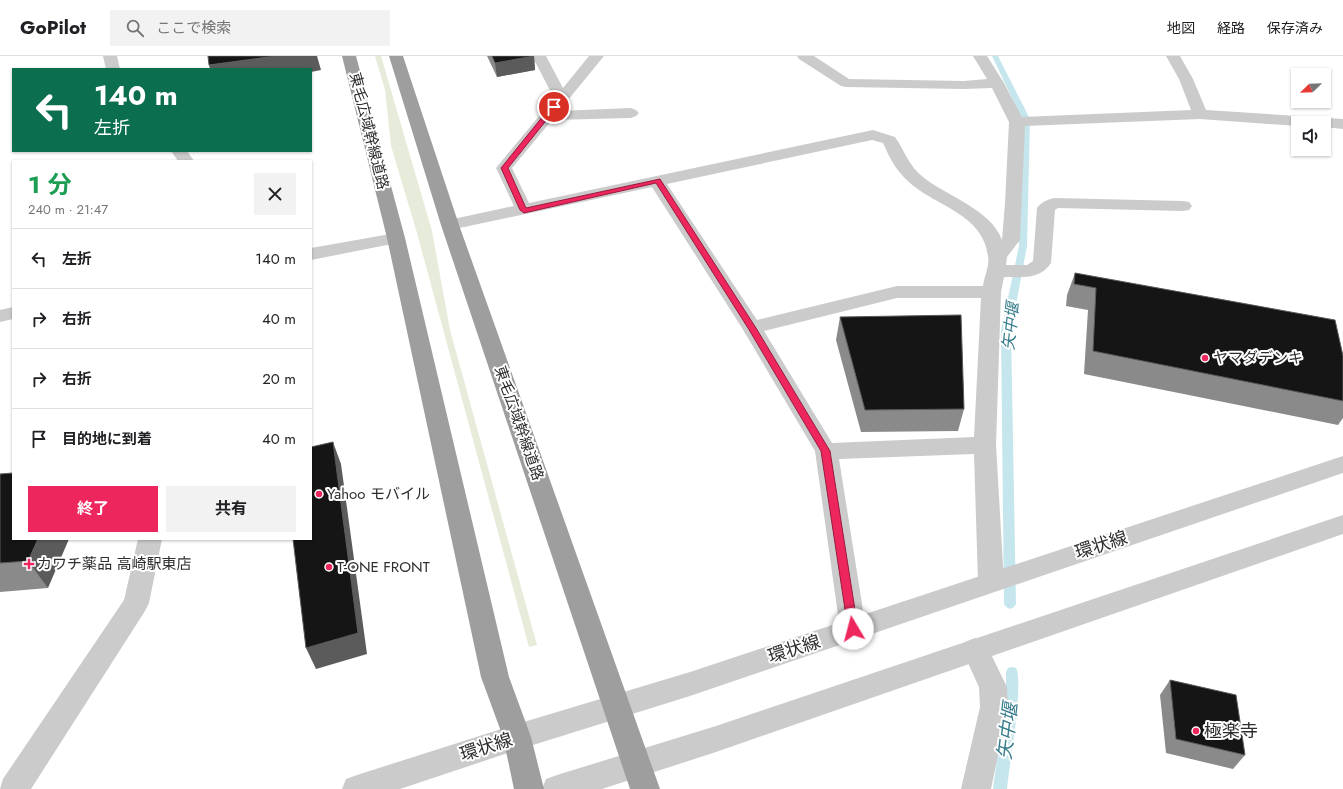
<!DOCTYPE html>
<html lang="ja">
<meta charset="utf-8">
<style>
:root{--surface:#fff;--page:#f2f2f2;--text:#202124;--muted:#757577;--line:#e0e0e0;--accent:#ed275e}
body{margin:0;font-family:Jost,"Noto Sans JP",sans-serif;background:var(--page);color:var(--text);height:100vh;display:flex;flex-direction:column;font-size:15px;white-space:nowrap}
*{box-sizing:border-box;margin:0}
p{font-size:13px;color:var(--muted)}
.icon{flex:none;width:22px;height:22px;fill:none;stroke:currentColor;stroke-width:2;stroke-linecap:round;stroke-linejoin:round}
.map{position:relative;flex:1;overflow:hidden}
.drawer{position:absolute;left:12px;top:104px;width:300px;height:380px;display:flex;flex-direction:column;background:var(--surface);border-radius:0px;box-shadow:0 1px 3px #0004}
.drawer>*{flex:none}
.top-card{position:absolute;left:12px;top:12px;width:300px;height:84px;border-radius:0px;box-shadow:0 1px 3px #0004;background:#0b6e4f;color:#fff;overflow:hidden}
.needle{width:26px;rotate:247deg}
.controls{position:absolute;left:1291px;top:12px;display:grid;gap:8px}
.controls a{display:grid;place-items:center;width:40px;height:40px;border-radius:0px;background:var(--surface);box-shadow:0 1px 3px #0004;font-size:20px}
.pin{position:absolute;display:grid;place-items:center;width:34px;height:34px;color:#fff;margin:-17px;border:2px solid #fff;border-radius:50%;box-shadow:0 1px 4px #0007}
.me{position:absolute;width:44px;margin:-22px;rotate:352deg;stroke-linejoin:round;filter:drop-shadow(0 0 3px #0008)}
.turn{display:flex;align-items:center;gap:14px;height:84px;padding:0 16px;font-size:18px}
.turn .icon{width:52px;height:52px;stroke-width:2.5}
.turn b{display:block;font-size:28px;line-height:34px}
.round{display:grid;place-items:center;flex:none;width:42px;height:42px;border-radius:0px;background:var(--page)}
.summary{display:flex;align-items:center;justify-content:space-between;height:68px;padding:0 16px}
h1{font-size:24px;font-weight:700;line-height:30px;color:#1e9e55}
.button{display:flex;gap:8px;margin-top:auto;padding:8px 16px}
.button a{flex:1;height:46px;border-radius:0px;background:var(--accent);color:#fff;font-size:16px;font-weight:700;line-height:46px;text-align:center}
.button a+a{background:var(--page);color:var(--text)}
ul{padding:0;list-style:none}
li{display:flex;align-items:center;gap:12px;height:60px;padding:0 16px;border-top:1px solid var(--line)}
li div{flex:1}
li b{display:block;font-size:15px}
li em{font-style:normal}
header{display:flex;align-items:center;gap:24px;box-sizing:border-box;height:56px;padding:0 20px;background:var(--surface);border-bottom:1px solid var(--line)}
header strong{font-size:19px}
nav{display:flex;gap:22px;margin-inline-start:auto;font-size:14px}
.search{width:280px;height:36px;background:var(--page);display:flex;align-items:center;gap:10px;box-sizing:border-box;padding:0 14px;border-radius:0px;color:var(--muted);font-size:15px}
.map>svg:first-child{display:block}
.green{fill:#e7ecda}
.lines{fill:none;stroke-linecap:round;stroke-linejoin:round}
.stream{fill:#c5e6ed;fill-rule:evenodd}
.minor{fill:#cbcbcb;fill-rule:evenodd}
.tertiary{fill:#cbcbcb;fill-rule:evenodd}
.trunk{fill:#9e9e9e;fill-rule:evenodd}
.wall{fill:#8a8a8a}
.shaded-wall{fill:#5b5b5b}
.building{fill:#151515;stroke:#5b5b5b}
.route{fill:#ed275e;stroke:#9a193d}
.poi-dot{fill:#ed275e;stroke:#fff;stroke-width:1.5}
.labels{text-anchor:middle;stroke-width:4;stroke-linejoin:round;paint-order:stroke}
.street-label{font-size:15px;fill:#2e2e2e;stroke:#fff}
.poi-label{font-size:15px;fill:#2e2e2e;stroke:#fff;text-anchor:start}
.water-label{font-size:16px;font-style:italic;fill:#367c8c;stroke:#fff}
.near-street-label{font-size:18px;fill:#2e2e2e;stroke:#fff}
.near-poi-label{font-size:18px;fill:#2e2e2e;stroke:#fff;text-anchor:start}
.near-water-label{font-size:19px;font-style:italic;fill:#367c8c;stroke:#fff}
</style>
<header>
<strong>GoPilot</strong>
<div class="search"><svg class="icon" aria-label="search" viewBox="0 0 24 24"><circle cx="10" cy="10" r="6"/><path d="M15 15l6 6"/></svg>ここで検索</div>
<nav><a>地図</a><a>経路</a><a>保存済み</a></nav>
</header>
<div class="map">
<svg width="1343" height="733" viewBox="0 0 1343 733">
<rect width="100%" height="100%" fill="#fff"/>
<path class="green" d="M375 0H381L432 175 450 274 537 589 529 591 417 177 391 90 385 34Z"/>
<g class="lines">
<path class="stream" d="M992 0H998L1030 63 1027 190 1011 275 1016 548 1014 551 1010 553 1006 551 1004 548 1001 275 1019 190 1022 63Z
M1012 611 1016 612C1024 627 1009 711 1007 733H993L1006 636V616L1008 612Z"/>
<path class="minor" d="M103 0H117L120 13H106Z
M532 0H546L563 32 589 0H604L559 55 631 52 636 54 639 57 636 60 631 62 552 64 512 112 529 147 873 74 895 81C905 95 908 109 923 121 946 140 991 153 1002 184L1005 147 1009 66 992 32 964 33 846 31 841 30 799 3 797 0H814L849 23 964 25 987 23 973 0H987L1004 27 1022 61 1191 54 1179 23 1166 0H1180L1193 23 1206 54 1343 63V73L1324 71V67H1298V70L1200 63 1025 70 1020 184 1007 201 1006 209H1027L1033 205 1037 152C1041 146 1047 144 1054 142L1183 145 1189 146 1192 150 1189 154 1183 155 1058 152 1055 154 1051 207C1040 224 1022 221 1004 221L1001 236 996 389 1004 526 1000 533 991 536 982 533 978 526 974 398 839 403 866 573 862 581 853 584 844 581 840 573 815 395 742 272 652 131 450 174 444 173 441 169 444 165 514 150 496 112 554 42ZM872 84 883 87C890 103 897 116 910 127 937 151 983 158 988 200 990 209 984 221 983 230H897L757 264 667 128ZM897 242H981L974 381 832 387 764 275Z
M171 95H187L194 105H178Z
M396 177 402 178 405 182 402 186 311 204V192Z
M13 251V263L0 266V254Z
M138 483H162L149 547 145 555 31 733H0L3 723 124 544Z
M975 582 985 586 1007 631 1008 651 991 733H961L980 651 979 631 962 594 965 586Z"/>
<path class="tertiary" d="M1343 400V417L690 640 517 694 400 733H342L346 723 357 719 517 668 690 616Z
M1343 459V478L716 696 602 733H542L546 723 557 719 716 670Z"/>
<path class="trunk" d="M342 0H356L405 182 509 621 531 681 544 733H514L503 681 481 621 387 182Z
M389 0H403L459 169 660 733H630L441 169Z"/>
</g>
<path class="wall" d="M487 0H534L535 14 497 21Z
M1075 217 1343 300V362L1338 369 1084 318 1088 254 1066 250 1067 239Z
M840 261 964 353 958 375 861 376 836 284Z
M0 418 48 532 0 536Z
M1170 624 1245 699 1233 713 1166 697 1160 639Z"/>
<path class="shaded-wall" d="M276 0H317L321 14 311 16V13H210L209 9Z
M534 0 535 14 497 21 495 7Z
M333 386 341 408 367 598 316 613 306 592Z
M38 483H69L48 532 28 505Z"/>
<path class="building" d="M208 0H276L209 9Z
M492 0H534L495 7Z
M1075 217 1335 264 1343 300V345L1093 295 1096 232 1074 228Z
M961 259 964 353 865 354 840 261Z
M333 386 358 577 306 592 293 483H311V391Z
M13 417V483H38L28 505 0 507V418Z
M1170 624 1236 639 1245 699 1176 683Z"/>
<path class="route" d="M552 49 557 51 508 112 526 152 660 123 756 272 830 395 858 573 857 576 853 578 849 576 848 573 821 395 748 272 656 127 524 157 520 154 501 112Z"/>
<g class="poi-dot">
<circle cx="1205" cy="302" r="4"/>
<circle cx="319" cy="438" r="4"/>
<path d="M27 502h4v4h4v4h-4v4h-4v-4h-4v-4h4z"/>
<circle cx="329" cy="511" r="4"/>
<circle cx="1196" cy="675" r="4"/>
</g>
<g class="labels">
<g class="street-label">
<text transform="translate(369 75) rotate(76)" y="5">東毛広域幹線道路</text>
<text transform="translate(519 367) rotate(71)" y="5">東毛広域幹線道路</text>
</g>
<g class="poi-label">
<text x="1213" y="307">ヤマダデンキ</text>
<text x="327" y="443">Yahoo モバイル</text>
<text x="37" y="513">カワチ薬品 高崎駅東店</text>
<text x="337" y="516">T-ONE FRONT</text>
</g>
<g class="water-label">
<text transform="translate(1010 270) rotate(-84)" y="6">矢中堰</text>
</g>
<g class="near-street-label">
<text transform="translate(1101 489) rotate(-18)" y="6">環状線</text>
<text transform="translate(794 593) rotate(-18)" y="6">環状線</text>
<text transform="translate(486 691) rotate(-18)" y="6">環状線</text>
</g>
<g class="near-poi-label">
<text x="1204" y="681">極楽寺</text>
</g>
<g class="near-water-label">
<text transform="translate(1007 675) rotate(-83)" y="7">矢中堰</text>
</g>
</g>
</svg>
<div class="controls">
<a><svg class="needle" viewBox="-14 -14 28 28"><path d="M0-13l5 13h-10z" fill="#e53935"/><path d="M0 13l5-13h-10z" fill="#757577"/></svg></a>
<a><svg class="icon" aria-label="sound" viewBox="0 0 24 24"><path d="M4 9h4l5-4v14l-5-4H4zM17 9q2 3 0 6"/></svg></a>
</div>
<div class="pin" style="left:554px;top:51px;background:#d93025"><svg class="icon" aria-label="arrive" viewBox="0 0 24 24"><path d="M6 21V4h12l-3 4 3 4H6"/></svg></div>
<svg class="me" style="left:853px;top:573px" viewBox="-20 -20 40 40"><circle r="19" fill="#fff"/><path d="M0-13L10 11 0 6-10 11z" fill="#ed275e"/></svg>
<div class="top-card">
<div class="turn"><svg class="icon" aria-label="left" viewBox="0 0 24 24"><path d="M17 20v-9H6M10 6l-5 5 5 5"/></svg><div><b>140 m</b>左折</div></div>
</div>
<section class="drawer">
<div class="summary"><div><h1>1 分</h1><p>240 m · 21:47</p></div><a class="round"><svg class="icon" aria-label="close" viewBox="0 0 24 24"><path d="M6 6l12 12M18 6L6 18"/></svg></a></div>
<ul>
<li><svg class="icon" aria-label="left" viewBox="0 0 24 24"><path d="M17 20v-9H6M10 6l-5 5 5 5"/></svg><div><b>左折</b></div><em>140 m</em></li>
<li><svg class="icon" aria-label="right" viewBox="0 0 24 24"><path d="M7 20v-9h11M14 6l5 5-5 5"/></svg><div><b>右折</b></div><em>40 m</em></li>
<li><svg class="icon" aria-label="right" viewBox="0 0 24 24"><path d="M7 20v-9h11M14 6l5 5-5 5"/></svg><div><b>右折</b></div><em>20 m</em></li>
<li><svg class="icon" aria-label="arrive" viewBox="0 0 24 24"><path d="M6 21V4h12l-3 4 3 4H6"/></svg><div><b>目的地に到着</b></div><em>40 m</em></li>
</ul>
<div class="button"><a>終了</a><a>共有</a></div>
</section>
</div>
